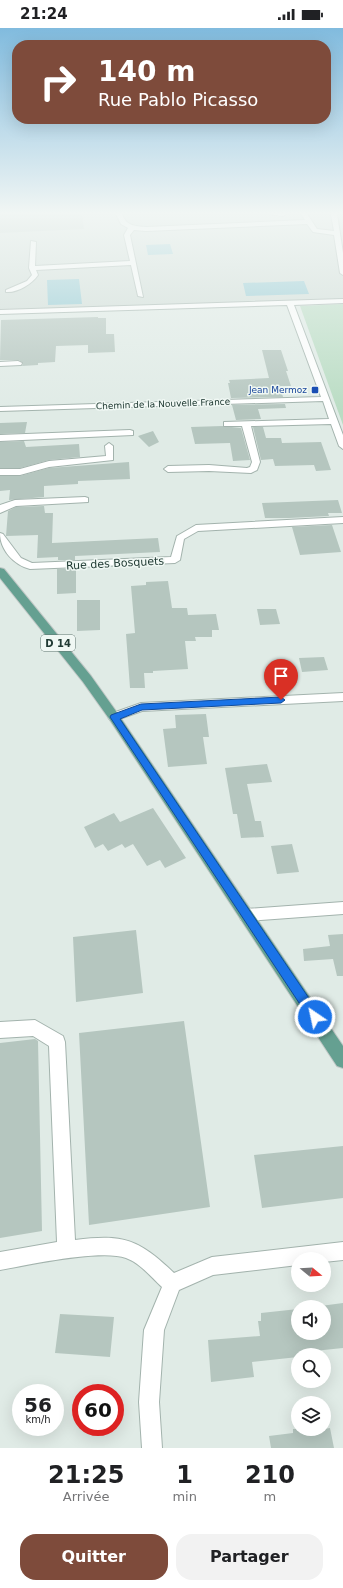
<!DOCTYPE html>
<html lang="fr">
<meta charset="utf-8">
<style>
:root{--surface:#fff;--page:#f2f2f2;--text:#202124;--muted:#757577;--accent:#7e4b3b}
body{margin:0;font-family:"DejaVu Sans",sans-serif;background:var(--page);color:var(--text);height:100vh;display:flex;flex-direction:column;font-size:15px;white-space:nowrap}
*{box-sizing:border-box;margin:0}
p{font-size:13px;color:var(--muted)}
.icon{flex:none;width:22px;height:22px;fill:none;stroke:currentColor;stroke-width:2;stroke-linecap:round;stroke-linejoin:round}
.map{position:relative;height:1420px;overflow:hidden}
.side{display:flex;flex-direction:column;background:var(--surface);flex:1}
.side>*{flex:none}
.banner{position:absolute;left:12px;top:12px;width:319px;height:84px;border-radius:16px;box-shadow:0 4px 16px #0002;background:#7e4b3b;color:#fff;overflow:hidden}
.needle{width:26px;rotate:108deg}
.controls{position:absolute;left:291px;top:1224px;display:grid;gap:8px}
.controls a{display:grid;place-items:center;width:40px;height:40px;border-radius:50%;background:var(--surface);box-shadow:0 4px 16px #0002;font-size:20px}
.speed{position:absolute;left:12px;top:1356px;display:flex;gap:8px;font-size:20px;font-weight:700;text-align:center}
.speed>*{display:grid;place-content:center;width:52px;height:52px;border-radius:50%;background:var(--surface);box-shadow:0 4px 16px #0002;line-height:1}
.speed small{font-size:10px;font-weight:400}
.speed .limit{border:6px solid #d22;background:#fff;color:#111}
.pin{position:absolute;display:grid;place-items:center;width:34px;height:34px;color:#fff;margin:-41px -17px;border-radius:50% 50% 50% 0;rotate:-45deg;box-shadow:0 0 4px #0007}
.pin .icon{rotate:45deg}
.me{position:absolute;width:44px;margin:-22px;rotate:326deg;stroke-linejoin:round;filter:drop-shadow(0 0 3px #0008)}
.turn{display:flex;align-items:center;gap:14px;height:84px;padding:0 20px;font-size:18px}
.turn .icon{width:52px;height:52px;stroke-width:2.5}
.turn b{display:block;font-size:28px;line-height:34px}
.eta{display:flex;justify-content:space-evenly;align-items:center;height:68px;text-align:center}
.eta b{font-size:24px;font-weight:600;line-height:28px}
.cta{display:flex;gap:8px;margin-top:auto;padding:8px 20px}
.cta a{flex:1;height:46px;border-radius:16px;background:var(--accent);color:#fff;font-size:16px;font-weight:600;line-height:46px;text-align:center}
.cta a+a{background:var(--page);color:var(--text)}
.status{display:flex;justify-content:space-between;align-items:center;height:28px;padding:0 20px;background:var(--surface);direction:ltr}
.status svg{height:11px;fill:currentColor}
.map>svg:first-child{display:block}
.built{fill:#cedbd5}
.green{fill:#b9dcc3}
.water{fill:#88c5d0}
.building{fill:#b5c6bf}
.lines{fill:none;stroke-linecap:round;stroke-linejoin:round}
.minor-casing{stroke:#a3b3ad;stroke-width:2}
.major-casing{stroke:#c1c8c6;stroke-width:2}
.minor{fill:#fff;fill-rule:evenodd}
.major{fill:#65a091;fill-rule:evenodd}
.route{fill:#1a73e8;stroke:#114b97}
.transit-dot{fill:#1a4fb4;stroke:#f0f8f4;stroke-width:1.5}
.labels{text-anchor:middle;stroke-width:3;stroke-linejoin:round;paint-order:stroke}
.far-transit-label{font-size:9px;fill:#164399;stroke:#f0f8f4;text-anchor:end}
.far-street-label{font-size:9px;fill:#213b34;stroke:#f0f8f4}
.shield{fill:#f0f8f4;stroke:#5f746e;stroke-width:1}
.shield-label{font-size:10px;font-weight:bold;fill:#213b34}
.street-label{font-size:11px;fill:#213b34;stroke:#f0f8f4}
</style>
<div class="status"><b>21:24</b><svg viewBox="0 0 49 12"><path d="M0 12V9h3v3zM5 12V6h3v6zM10 12V3h3v9zM15 12V0h3v12zM26 1h20v11H26zM47 4h2v5h-2z"/></svg></div>
<div class="map">
<svg width="343" height="1420" viewBox="0 0 343 1420">
<rect width="100%" height="100%" fill="#e0ebe6"/>
<path class="built" d="M0 186H343V276L0 283Z"/>
<path class="green" d="M343 276V397L300 278Z"/>
<path class="water" d="M170 216 173 226 148 227 146 217Z
M79 251 82 276 48 277 47 252Z
M304 253 309 266 246 268 243 255Z"/>
<path class="building" d="M0 186H82L84 201 0 205Z
M98 289V290H106V306H114L115 324 88 325V317L56 318 55 334 38 335V337L22 338 23 335 19 332H0L1 292Z
M262 322H281L288 343H286L291 358H280L283 369 231 370 228 355H230L229 352 269 350Z
M285 376 286 380 258 381 261 391 236 392 232 377Z
M27 394 25 405 0 406V395Z
M222 398 241 400 250 432 233 433 230 415 195 416 191 399Z
M253 399H263L266 410H281L282 415 321 414 331 442 316 443 314 437 275 438 273 431 261 432Z
M153 403 159 414 149 419 138 408Z
M24 413 26 419 79 416 80 429 49 432 20 440H0V414Z
M129 434 130 451 78 453V456L44 458V469L9 472 10 462 0 463V448H20L49 440Z
M338 472 342 485H328L329 488 289 490H265L262 475Z
M44 478 45 485H53L52 515 158 510 160 524 75 528V532H58V529L37 530 38 507 6 508 8 483 16 479Z
M332 497 341 524 300 527 292 499Z
M57 541H76V565L57 566Z
M168 553 172 580H187L188 587 216 586 219 602H212V609H195L196 613H185L188 641 153 643V645H144L145 660H130L126 606 135 605 131 558 146 557V554Z
M77 572H100V602L77 603Z
M257 581H276L280 596 260 597Z
M324 629 328 642 302 644 299 630Z
M206 686 209 709H203L207 736 168 739 163 701 176 700 175 687Z
M267 736 272 754 247 756 255 793H261L264 809 241 810 237 786H233L225 740Z
M153 780 186 830 165 840 160 832 147 838 133 816 125 820 122 816 108 823 103 816 95 820 84 799 114 785 120 794Z
M292 816 299 844 277 846 271 818Z
M136 902 143 965 76 974 73 909Z
M343 906V948H337L333 931 304 933 303 921 330 918 328 907Z
M184 993 210 1179 89 1197 79 1005Z
M35 1011 38 1013 42 1203 0 1210V1015Z
M343 1118V1170L262 1180 254 1127Z
M343 1275V1320L304 1324 305 1327H298V1329L252 1334 254 1349 211 1354 208 1312 260 1308 258 1293H261V1285L298 1281V1305H324V1279H313Z
M60 1286 114 1289 110 1329 55 1325Z
M330 1400 334 1420H271L269 1408 293 1405V1401H305L306 1404Z"/>
<g class="lines">
<defs>
<path id="minor" d="M116 186H122C126 198 135 198 146 199L305 192 301 186H307L317 201 334 203 331 186H337L343 225V247L340 245 334 207 313 204 307 196 146 203 134 202 130 207 143 269 138 268 131 237 36 242 38 247C32 256 17 265 6 264V262L27 253 32 247 29 240 31 213 36 214 35 238 130 233 124 207 128 200 121 196Z
M268 186H286L283 188Z
M343 271V275L294 277 343 407V421L339 418 331 396 251 398 260 434 257 442 251 445 209 443 168 444 164 441 168 438 209 437 247 440 250 439 252 434 242 398H224V394L329 391 323 373 0 383V379L321 369 287 277 0 286V282Z
M18 333 22 335 21 337 0 338V334Z
M130 402 133 403V407L0 413V407Z
M109 415 113 418V432L49 439 20 447H0V441H20L49 433 106 428 105 418Z
M85 469 88 470V474L16 478 0 485V477L15 472Z
M343 489V495L198 503 184 511 180 532 175 535 30 541C14 537 0 522 0 505L3 506 21 530 32 535 171 529 177 508 196 497Z
M343 665V673L142 683 114 693 110 692 108 689 110 686 141 675Z
M343 874V886L246 893 241 892 239 887 241 882 246 881Z
M35 992 63 1008 65 1014 75 1212C124 1206 138 1211 174 1245L212 1229 343 1214V1232L324 1234V1231H298V1237L213 1247 179 1262 164 1302 159 1374 162 1420H142L139 1374 144 1302 162 1259C151 1249 140 1235 126 1230 101 1221 28 1237 0 1242V1224L57 1214 49 1018 33 1008 0 1010V994Z"/>
<path id="major" d="M0 540 4 541 91 648 118 686 343 1018V1040L337 1038 110 692 83 654 0 550Z"/>
</defs>
<use href="#minor" class="minor-casing"/>
<use href="#major" class="major-casing"/>
<use href="#minor" class="minor"/>
<use href="#major" class="major"/>
</g>
<linearGradient id="sky" x2="0" y2="1"><stop stop-color="#81bbde"/><stop offset="0.48" stop-color="#f1f6f4"/><stop offset="1" stop-color="#f1f6f4" stop-opacity="0"/></linearGradient>
<rect width="343" height="385" fill="url(#sky)"/>
<path class="route" d="M281 669 285 672 281 675 142 682 120 691 319 985 321 989 319 993 315 995 311 993 110 689 111 687 141 676Z"/>
<rect class="transit-dot" x="311" y="358" width="8" height="8" rx="2"/>
<g class="labels">
<g class="far-transit-label">
<text x="307" y="365">Jean Mermoz</text>
</g>
<g class="far-street-label">
<text transform="translate(163 376) rotate(-2)" y="3">Chemin de la Nouvelle France</text>
</g>
<rect class="shield" x="41" y="607" width="34" height="16" rx="3"/>
<g class="shield-label">
<text x="58" y="619">D 14</text>
</g>
<g class="street-label">
<text transform="translate(115 535) rotate(-3)" y="4">Rue des Bosquets</text>
</g>
</g>
</svg>
<div class="controls">
<a><svg class="needle" viewBox="-14 -14 28 28"><path d="M0-13l5 13h-10z" fill="#e53935"/><path d="M0 13l5-13h-10z" fill="#757577"/></svg></a>
<a><svg class="icon" aria-label="sound" viewBox="0 0 24 24"><path d="M4 9h4l5-4v14l-5-4H4zM17 9q2 3 0 6"/></svg></a>
<a><svg class="icon" aria-label="search" viewBox="0 0 24 24"><circle cx="10" cy="10" r="6"/><path d="M15 15l6 6"/></svg></a>
<a><svg class="icon" aria-label="layers" viewBox="0 0 24 24"><path d="M12 4l9 5-9 5-9-5zM3 14l9 5 9-5"/></svg></a>
</div>
<div class="speed"><div>56<small>km/h</small></div><div class="limit">60</div></div>
<div class="pin" style="left:281px;top:672px;background:#d93025"><svg class="icon" aria-label="arrive" viewBox="0 0 24 24"><path d="M6 21V4h12l-3 4 3 4H6"/></svg></div>
<svg class="me" style="left:315px;top:989px" viewBox="-20 -20 40 40"><circle r="17" fill="#1a73e8" stroke="#fff" stroke-width="3"/><path d="M0-11L8 9 0 5-8 9z" fill="#fff"/></svg>
<div class="banner">
<div class="turn"><svg class="icon" aria-label="right" viewBox="0 0 24 24"><path d="M7 20v-9h11M14 6l5 5-5 5"/></svg><div><b>140 m</b>Rue Pablo Picasso</div></div>
</div>
</div>
<section class="side">
<div class="eta">
<div><b>21:25</b><p>Arrivée</p></div>
<div><b>1</b><p>min</p></div>
<div><b>210</b><p>m</p></div>
</div>
<div class="cta"><a>Quitter</a><a>Partager</a></div>
</section>
